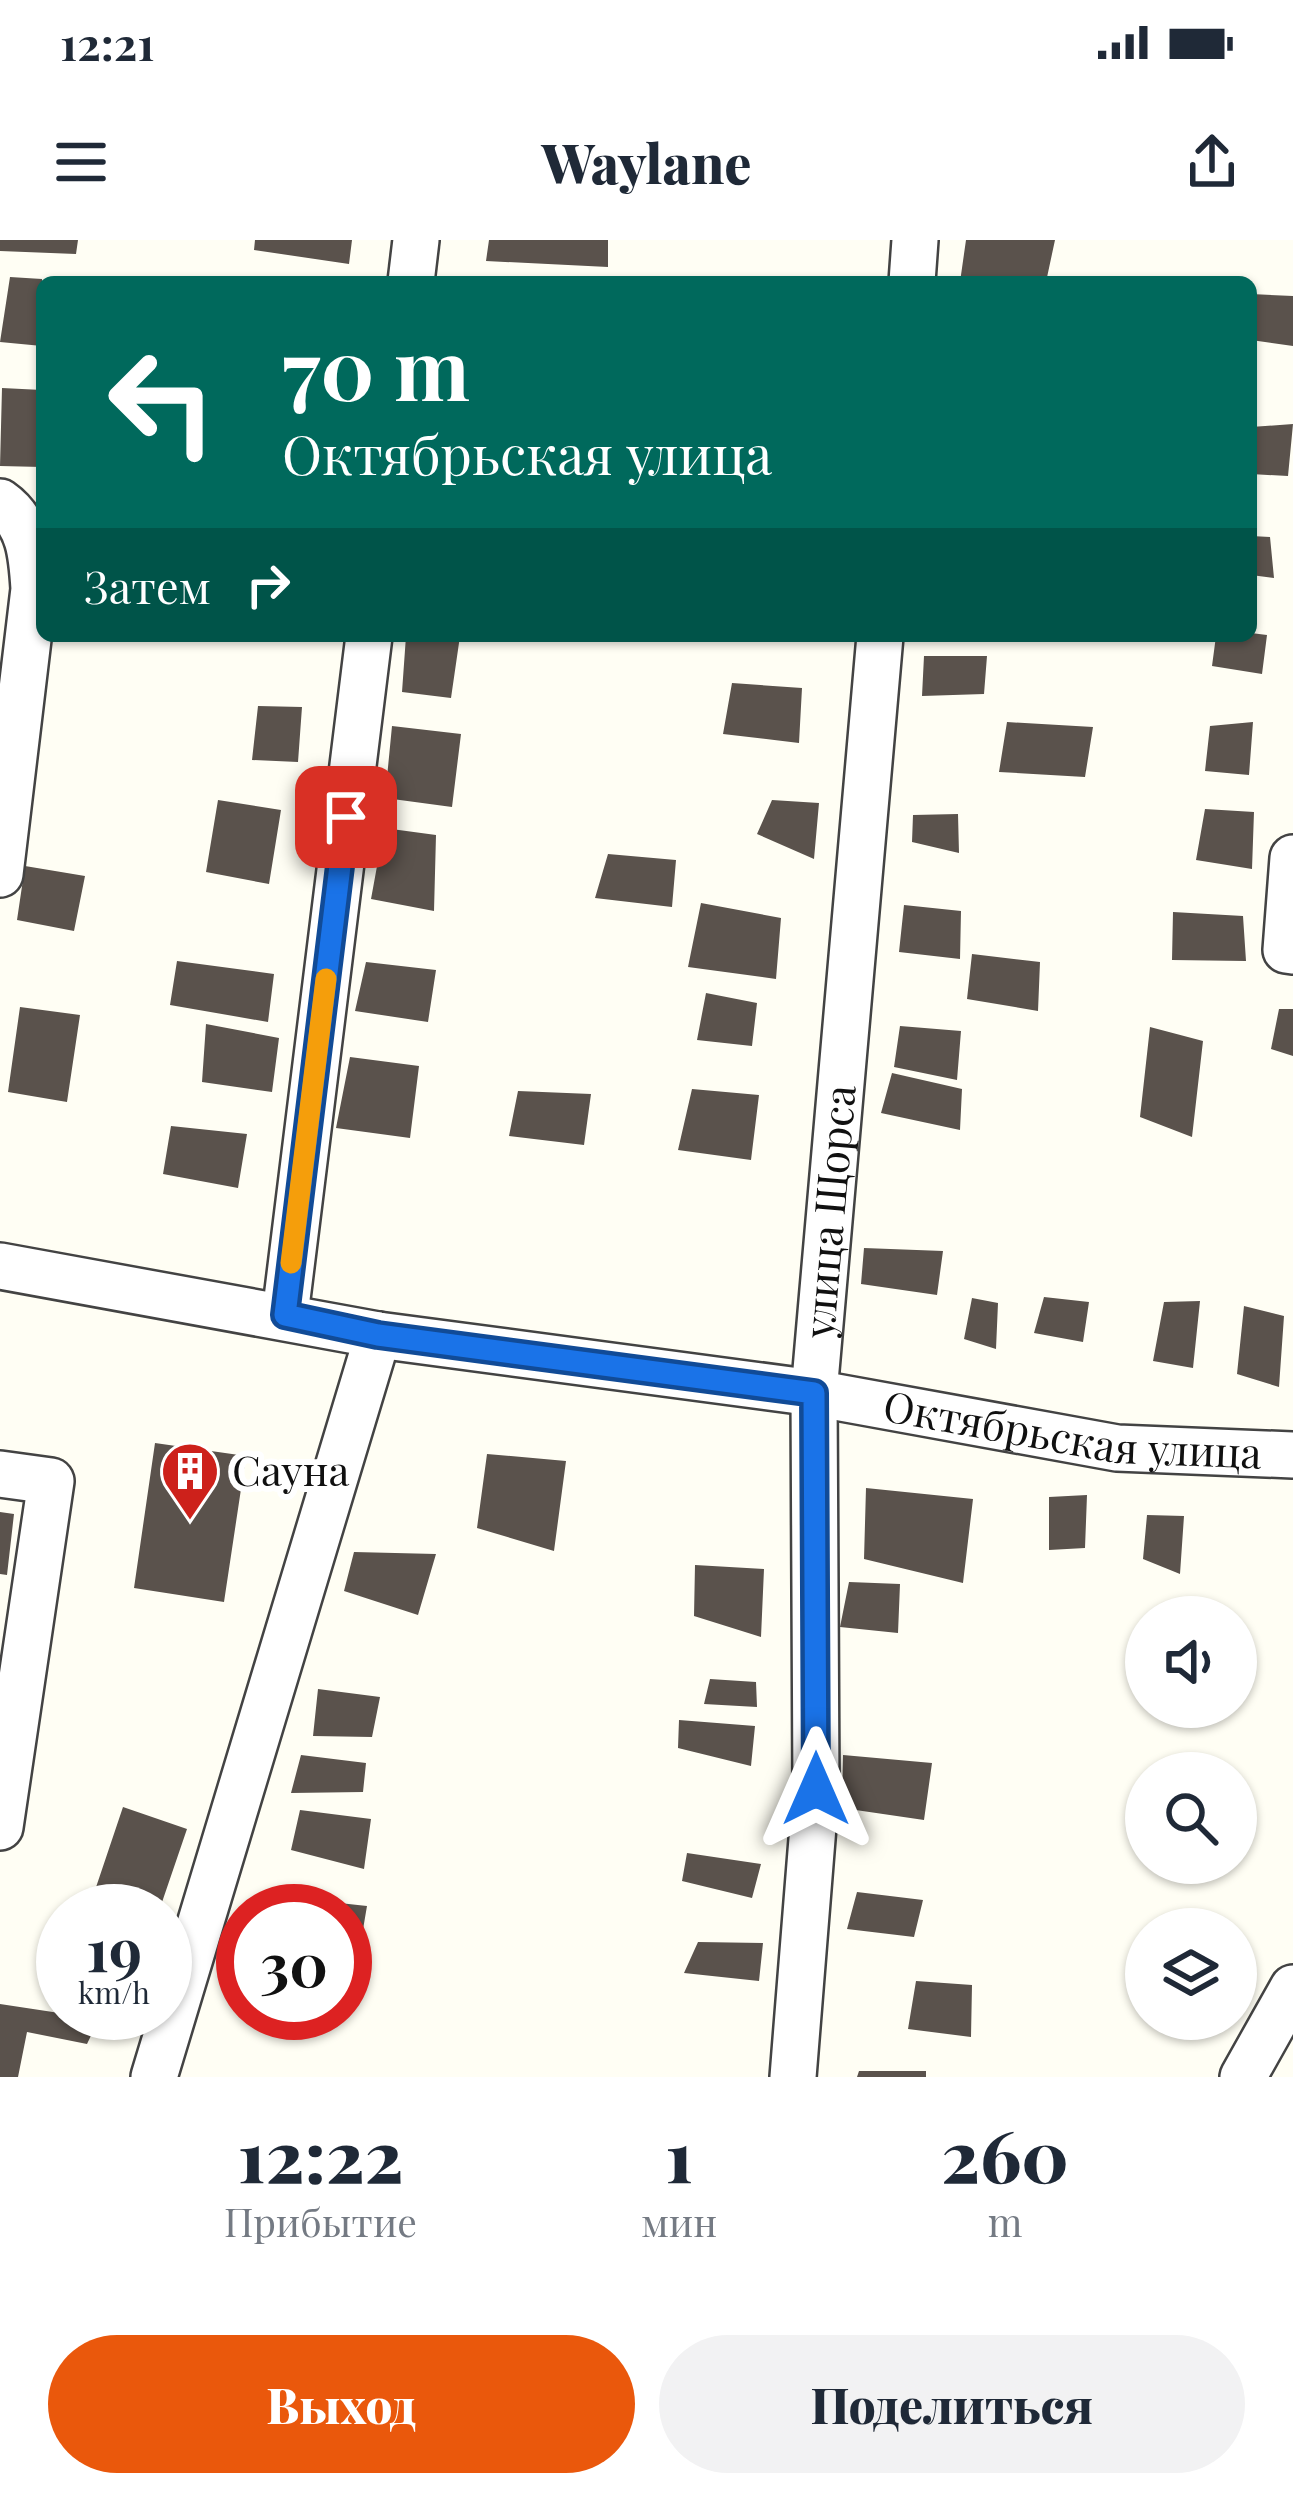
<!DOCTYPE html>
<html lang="ru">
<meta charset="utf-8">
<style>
:root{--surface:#fff;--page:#f2f2f3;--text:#1f2937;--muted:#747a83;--accent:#ea580c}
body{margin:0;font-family:"Playfair Display",serif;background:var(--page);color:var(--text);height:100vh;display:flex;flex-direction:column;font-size:45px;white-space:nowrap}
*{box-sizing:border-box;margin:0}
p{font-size:39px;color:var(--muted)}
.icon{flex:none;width:66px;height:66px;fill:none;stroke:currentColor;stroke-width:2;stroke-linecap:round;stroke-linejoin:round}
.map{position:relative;height:1837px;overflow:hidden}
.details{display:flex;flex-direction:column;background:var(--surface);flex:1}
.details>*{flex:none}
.hud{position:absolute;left:36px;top:36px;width:1221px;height:366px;border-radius:18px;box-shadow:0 3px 9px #0004;background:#00695c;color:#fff;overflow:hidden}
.tools{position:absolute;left:1125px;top:1356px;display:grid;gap:24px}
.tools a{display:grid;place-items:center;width:132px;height:132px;border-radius:50%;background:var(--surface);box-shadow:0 3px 9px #0004;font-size:60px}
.speed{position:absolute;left:36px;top:1644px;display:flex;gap:24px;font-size:60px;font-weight:700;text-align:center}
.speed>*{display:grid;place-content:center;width:156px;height:156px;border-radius:50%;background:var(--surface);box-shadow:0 3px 9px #0004;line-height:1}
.speed small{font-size:30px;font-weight:400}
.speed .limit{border:18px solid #d22;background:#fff;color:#111}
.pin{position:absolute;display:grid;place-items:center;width:102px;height:102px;color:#fff;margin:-51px;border-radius:24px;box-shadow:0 6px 18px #0006}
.me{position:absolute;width:132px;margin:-66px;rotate:0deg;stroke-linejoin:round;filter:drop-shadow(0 0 9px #0008)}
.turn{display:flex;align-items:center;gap:42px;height:252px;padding:0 48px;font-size:54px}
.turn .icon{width:156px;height:156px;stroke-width:2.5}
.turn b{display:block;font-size:84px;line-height:102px}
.then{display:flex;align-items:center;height:114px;padding:0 48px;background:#0003;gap:24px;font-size:45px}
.eta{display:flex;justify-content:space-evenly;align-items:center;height:204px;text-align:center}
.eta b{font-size:72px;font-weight:800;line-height:84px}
.button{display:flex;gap:24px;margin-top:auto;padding:24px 48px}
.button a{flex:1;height:138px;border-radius:72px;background:var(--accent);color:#fff;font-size:48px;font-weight:800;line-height:138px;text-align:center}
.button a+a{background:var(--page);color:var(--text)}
.status{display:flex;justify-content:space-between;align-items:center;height:84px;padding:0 60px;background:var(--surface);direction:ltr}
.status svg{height:33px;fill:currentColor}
header{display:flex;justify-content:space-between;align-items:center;height:156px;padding:0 48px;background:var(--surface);font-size:54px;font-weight:800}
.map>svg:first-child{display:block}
.building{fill:#5a524c}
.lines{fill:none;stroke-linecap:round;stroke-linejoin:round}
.minor-casing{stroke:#434343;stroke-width:50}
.minor{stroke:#fff;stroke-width:45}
.route-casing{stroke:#114b97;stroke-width:30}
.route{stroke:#1a73e8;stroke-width:21}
.slow{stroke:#f59e0b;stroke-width:21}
.labels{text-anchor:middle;stroke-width:12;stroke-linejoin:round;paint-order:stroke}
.street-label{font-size:42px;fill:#101010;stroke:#fff}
.poi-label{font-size:42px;fill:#101010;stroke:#fff;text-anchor:start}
</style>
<div class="status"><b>12:21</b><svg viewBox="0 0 49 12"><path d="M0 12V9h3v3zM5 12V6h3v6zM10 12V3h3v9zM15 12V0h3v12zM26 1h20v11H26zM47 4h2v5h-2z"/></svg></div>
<header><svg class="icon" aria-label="menu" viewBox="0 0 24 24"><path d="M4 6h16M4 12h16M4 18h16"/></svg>Waylane<svg class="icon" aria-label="share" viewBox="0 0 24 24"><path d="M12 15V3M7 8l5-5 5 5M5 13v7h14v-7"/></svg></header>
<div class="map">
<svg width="1293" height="1837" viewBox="0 0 1293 1837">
<rect width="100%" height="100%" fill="#fffef4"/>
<path class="building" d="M0 0H78L76 14 0 11Z
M255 0H352L349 24 254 10Z
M489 0H608V27L486 21Z
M966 0H1055L1046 42H960Z
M10 37 42 39V106L0 102Z
M1251 54 1293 56V106L1251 100Z
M2 148 42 150V227L0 226Z
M1293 184 1288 236 1251 234V187Z
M1251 296 1270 297 1274 338 1251 335Z
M1251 393 1267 395 1262 434 1212 426 1216 396Z
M406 396H460L451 458 402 452Z
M924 416H987L984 454 922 456Z
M732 443 802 448 799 503 723 494Z
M258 466 302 467 298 522 252 520Z
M1007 482 1093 487 1085 537 999 532Z
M1253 482 1249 535 1205 531 1210 486Z
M392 486 461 494 452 567 385 558Z
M218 560 281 570 269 644 206 632Z
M772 560 819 563 814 619 757 594Z
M1205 569 1254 572 1252 629 1196 620Z
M958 574 959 613 912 602 913 575Z
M384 588 436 595 434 671 371 659Z
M608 614 676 620 672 667 595 658Z
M25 626 85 636 74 691 17 680Z
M701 663 781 678 776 739 688 727Z
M904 665 961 671 960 719 899 712Z
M1173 672 1243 676 1246 721 1172 720Z
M972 714 1040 722 1038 771 967 759Z
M177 721 274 734 268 782 170 765Z
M366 722 436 730 428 782 355 771Z
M706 753 757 763 752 806 697 800Z
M20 767 80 775 67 862 8 852Z
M1279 769H1293V816L1271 809Z
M206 784 279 798 272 852 202 842Z
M900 786 961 791 957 840 894 827Z
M1150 787 1203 801 1192 897 1140 877Z
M350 817 419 826 410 898 336 888Z
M892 833 962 849 960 890 881 873Z
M692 849 759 855 751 920 678 910Z
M518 851 591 854 584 905 509 896Z
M171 886 247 894 238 948 163 934Z
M864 1008 943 1011 937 1055 861 1044Z
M1044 1057 1089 1062 1083 1102 1034 1093Z
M972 1058 998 1063 996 1109 964 1099Z
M1200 1061 1193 1128 1153 1121 1164 1062Z
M1244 1066 1284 1076 1279 1147 1237 1134Z
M155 1203 246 1216 224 1362 134 1348Z
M487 1214 566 1221 554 1311 477 1288Z
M866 1248 973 1259 963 1343 864 1319Z
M1087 1255 1085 1308 1049 1310V1257Z
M0 1272 14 1274 7 1335 0 1334Z
M1147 1275 1184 1276 1180 1334 1143 1319Z
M354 1312 436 1314 418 1375 344 1351Z
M695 1325 764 1329 761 1397 694 1376Z
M849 1342 900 1344 898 1393 840 1387Z
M710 1439 756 1442 757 1467 704 1464Z
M318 1449 380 1457 372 1497 313 1496Z
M679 1480 755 1486 751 1526 678 1508Z
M301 1515 366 1523 363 1552 291 1553Z
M843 1515 932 1523 924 1580 842 1568Z
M123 1567 187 1589 159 1671H88Z
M300 1570 371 1579 364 1629 291 1610Z
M687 1613 761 1624 752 1658 682 1641Z
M857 1652 923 1660 914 1697 847 1689Z
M284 1657 367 1666 360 1707 345 1704V1671H280Z
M698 1702 763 1703 759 1741 684 1733Z
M916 1741 972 1745 971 1797 908 1789Z
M0 1764 99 1779 87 1804 27 1792 18 1837H0Z
M859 1831H926V1837H857Z"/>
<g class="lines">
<defs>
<g id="minor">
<path d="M411 42 416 0"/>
<path d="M912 42 915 0"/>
<path d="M0 262C30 283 32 316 34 349L0 634"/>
<path d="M1293 618 1286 710 1293 711"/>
<path id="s1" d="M0 1026 378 1095 814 1153 1117 1208 1293 1215"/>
<path d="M285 1075 369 396"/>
<path d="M0 1234 51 1241 0 1587"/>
<path d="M154 1837 378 1095"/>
<path id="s2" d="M793 1837 816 1549 814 1153 880 396"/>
<path d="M1243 1837 1293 1748"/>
</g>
</defs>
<use href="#minor" class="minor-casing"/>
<use href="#minor" class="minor"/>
</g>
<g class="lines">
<defs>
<path id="route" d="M346 577 285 1075 378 1095 814 1153 816 1549"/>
</defs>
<use href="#route" class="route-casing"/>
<use href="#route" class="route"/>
<path class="slow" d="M291 1023 326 739"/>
</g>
<defs>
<symbol id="building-pin" viewBox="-11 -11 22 30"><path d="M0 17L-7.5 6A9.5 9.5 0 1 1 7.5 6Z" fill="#cd211b" stroke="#fff"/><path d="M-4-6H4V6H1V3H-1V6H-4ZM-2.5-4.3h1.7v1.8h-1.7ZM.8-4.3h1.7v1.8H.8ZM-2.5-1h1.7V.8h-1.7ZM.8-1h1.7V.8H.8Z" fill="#fff"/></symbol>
</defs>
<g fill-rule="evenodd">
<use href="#building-pin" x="157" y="1198" width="66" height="90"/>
</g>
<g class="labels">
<g class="street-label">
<text dy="15" stroke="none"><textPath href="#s2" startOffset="867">улица Щорса</textPath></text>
<text dy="15" stroke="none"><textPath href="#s1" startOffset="1086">Октябрьская улица</textPath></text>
</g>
<g class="poi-label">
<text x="232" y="1246">Сауна</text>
</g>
</g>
</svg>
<div class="tools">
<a><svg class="icon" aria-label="sound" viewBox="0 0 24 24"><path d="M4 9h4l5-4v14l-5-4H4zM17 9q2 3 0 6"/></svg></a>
<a><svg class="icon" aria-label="search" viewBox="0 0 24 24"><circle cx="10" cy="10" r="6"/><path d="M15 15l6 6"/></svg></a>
<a><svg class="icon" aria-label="layers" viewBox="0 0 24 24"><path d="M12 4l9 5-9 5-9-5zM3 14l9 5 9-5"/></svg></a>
</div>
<div class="speed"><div>19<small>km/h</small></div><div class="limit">30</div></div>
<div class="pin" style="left:346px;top:577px;background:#d93025"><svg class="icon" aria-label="arrive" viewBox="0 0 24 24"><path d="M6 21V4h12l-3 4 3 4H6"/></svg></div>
<svg class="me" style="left:816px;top:1549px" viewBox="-20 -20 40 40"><path d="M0-17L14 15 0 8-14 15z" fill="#1a73e8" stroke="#fff" stroke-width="4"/></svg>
<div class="hud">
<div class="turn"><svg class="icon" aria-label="left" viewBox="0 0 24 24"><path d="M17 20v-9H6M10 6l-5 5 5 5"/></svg><div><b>70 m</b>Октябрьская улица</div></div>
<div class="then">Затем<svg class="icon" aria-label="right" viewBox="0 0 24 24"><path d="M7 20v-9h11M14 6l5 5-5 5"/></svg></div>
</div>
</div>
<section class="details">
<div class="eta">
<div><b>12:22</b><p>Прибытие</p></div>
<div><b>1</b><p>мин</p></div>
<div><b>260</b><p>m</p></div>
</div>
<div class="button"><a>Выход</a><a>Поделиться</a></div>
</section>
